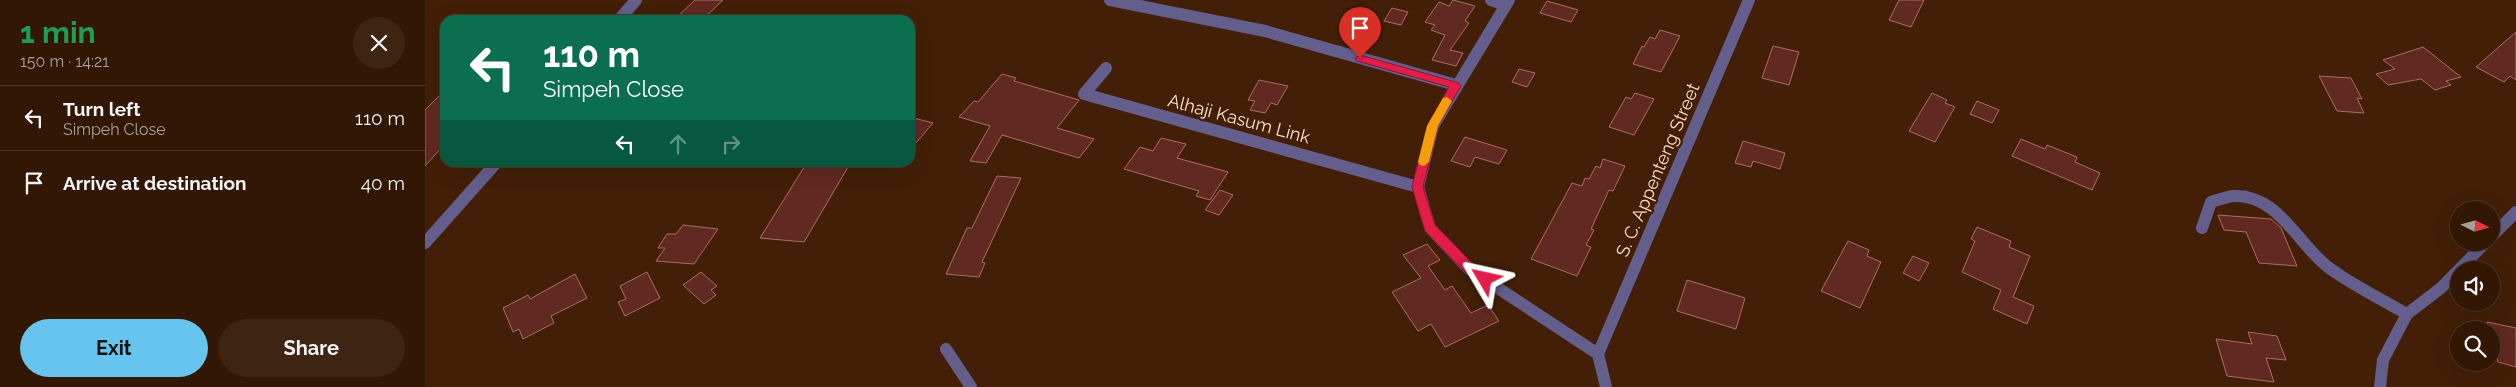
<!DOCTYPE html>
<meta charset="utf-8">
<style>
:root{--surface:#321705;--page:#3d2413;--text:#f1f3f6;--muted:#a89f9a;--line:#4d3627;--accent:#66c4ef}
body{margin:0;font-family:Raleway,sans-serif;background:var(--page);color:var(--text);height:100vh;display:flex;flex-direction:column;font-size:19px;white-space:nowrap}
*{box-sizing:border-box;margin:0}
p{font-size:16px;color:var(--muted)}
.icon{flex:none;width:28px;height:28px;fill:none;stroke:currentColor;stroke-width:2;stroke-linecap:round;stroke-linejoin:round}
.map{position:relative;flex:1;overflow:hidden}
.details{display:flex;flex-direction:column;background:var(--surface);width:425px}
.details>*{flex:none}
.banner{position:absolute;left:15px;top:15px;width:475px;height:152px;border-radius:15px;box-shadow:0 5px 20px #0002,0 0 0 1px var(--line);background:#0b6e4f;color:#fff;overflow:hidden}
.needle{width:32px;rotate:96deg}
.tools{position:absolute;left:2025px;top:201px;display:grid;gap:10px}
.tools a{display:grid;place-items:center;width:50px;height:50px;border-radius:50%;background:var(--surface);box-shadow:0 5px 20px #0002,0 0 0 1px var(--line);font-size:25px}
.pin{position:absolute;display:grid;place-items:center;width:42px;height:42px;color:#fff;margin:-51px -21px;border-radius:50% 50% 50% 0;rotate:-45deg;box-shadow:0 0 5px #0007}
.pin .icon{rotate:45deg}
.me{position:absolute;width:55px;margin:-28px;rotate:306deg;stroke-linejoin:round;filter:drop-shadow(0 0 4px #0008)}
.turn{display:flex;align-items:center;gap:18px;height:105px;padding:0 20px;font-size:22px}
.turn .icon{width:65px;height:65px;stroke-width:2.5}
.turn b{display:block;font-size:35px;line-height:42px}
.lanes{display:flex;align-items:center;height:48px;padding:0 20px;background:#0003;justify-content:center;gap:25px;direction:ltr}
.lanes .off{opacity:.35}
.round{display:grid;place-items:center;flex:none;width:52px;height:52px;border-radius:26px;background:var(--page)}
.head{display:flex;align-items:center;justify-content:space-between;height:85px;padding:0 20px}
h1{font-size:30px;font-weight:700;line-height:38px;color:#1e9e55}
.primary-button{display:flex;gap:10px;margin-top:auto;padding:10px 20px}
.primary-button a{flex:1;height:58px;border-radius:30px;background:var(--accent);color:#111;font-size:20px;font-weight:700;line-height:58px;text-align:center}
.primary-button a+a{background:var(--page);color:var(--text)}
ul{padding:0;list-style:none}
li{display:flex;align-items:center;gap:15px;height:65px;padding:0 20px;border-top:1px solid var(--line)}
li div{flex:1}
li b{display:block;font-size:19px}
li em{font-style:normal}
main{display:flex;flex:1;min-height:0}
.map>svg:first-child{display:block}
.building{fill:#602922;stroke:#ab6d63}
.lines{fill:none;stroke-linecap:round;stroke-linejoin:round}
.minor{stroke:#645e8c;stroke-width:12}
.route{fill:#e11d48;stroke:#92132f}
.slow{fill:#f59e0b}
.labels{text-anchor:middle;stroke-width:5;stroke-linejoin:round;paint-order:stroke}
.street-label{font-size:18px;fill:#fddecd;stroke:#431f07}
</style>
<main>
<section class="details">
<div class="head"><div><h1>1 min</h1><p>150 m · 14:21</p></div><a class="round"><svg class="icon" aria-label="close" viewBox="0 0 24 24"><path d="M6 6l12 12M18 6L6 18"/></svg></a></div>
<ul>
<li><svg class="icon" aria-label="left" viewBox="0 0 24 24"><path d="M17 20v-9H6M10 6l-5 5 5 5"/></svg><div><b>Turn left</b><p>Simpeh Close</p></div><em>110 m</em></li>
<li><svg class="icon" aria-label="arrive" viewBox="0 0 24 24"><path d="M6 21V4h12l-3 4 3 4H6"/></svg><div><b>Arrive at destination</b></div><em>40 m</em></li>
</ul>
<div class="primary-button"><a>Exit</a><a>Share</a></div>
</section>
<div class="map">
<svg width="2091" height="387" viewBox="0 0 2091 387">
<rect width="100%" height="100%" fill="#431f07"/>
<path class="building" d="M270 0H298L277 20H249Z
M1028 0 1050 6 1040 21 1044 23 1025 50 1038 53 1031 66 1007 60 1020 35 1006 30 1010 25 1000 22 1014 2 1024 6Z
M1474 0H1499L1486 27 1464 20Z
M1122 1 1153 10 1146 22 1115 13Z
M967 8 983 12 976 25 959 21Z
M1235 30 1255 36 1236 72 1208 64 1217 46 1219 47 1225 37 1230 39Z
M2091 32V80L2085 76 2079 82 2051 67Z
M1348 46 1374 52 1364 85 1337 78Z
M1998 47 2036 77 2021 81 2026 85 2010 90 1996 79 1963 85 1951 74 1970 69 1958 60Z
M1094 69 1110 73 1102 87 1087 82Z
M577 74 591 78 589 81 654 100 632 128 669 139 654 158 577 135 561 163 545 161 565 126 534 117 549 101 553 102Z
M1894 76 1926 78 1937 99 1932 98 1939 113 1912 111Z
M834 80 863 86 852 105 846 103 840 113 825 110 830 101 823 100Z
M20 90V144L0 166V110Z
M1210 93 1229 99 1209 135 1184 127 1201 97 1206 99Z
M1507 93 1522 100 1520 103 1530 107 1510 142 1484 131Z
M1552 101 1574 110 1567 123 1545 114Z
M485 117 508 123 485 150Z
M1040 137 1082 150 1074 164 1050 157 1045 167 1026 161Z
M736 138 761 144 752 158 803 172 785 200 771 196 774 191 699 169 715 147 728 151Z
M1596 139 1620 149 1622 145 1652 157 1650 162 1675 173 1667 190 1587 156Z
M1318 141 1360 153 1355 169 1328 161 1326 167 1310 163Z
M1178 159 1200 166 1188 191 1184 190 1166 229 1169 230 1161 245 1166 247 1152 276 1106 259 1147 183 1157 186 1160 178 1164 179 1171 166 1175 168Z
M381 164 423 167 379 242 335 238Z
M572 176 596 178 557 262 560 263 554 277 521 274 542 228H547Z
M795 190 808 195 794 215 780 210Z
M1793 215 1846 219 1856 228 1872 266 1834 263 1821 232 1799 230Z
M258 225 293 229 269 264 231 261 240 248H233L242 234H251Z
M1552 227 1586 241 1584 247 1605 256 1588 297 1609 306 1602 324 1568 309 1576 290 1537 272 1550 241 1546 239Z
M1423 241 1444 250 1442 256 1456 262 1435 308 1396 291Z
M1002 244 1015 260 1003 266 1020 290 1027 286 1046 313 1063 305 1074 321 1020 347 1006 324 993 331 967 292 996 278 978 255Z
M1488 256 1504 263 1494 281 1478 273Z
M222 272 235 298 200 316 193 302 201 299 195 286Z
M276 272 292 286 286 290 291 295 279 304 258 285Z
M150 274 162 298 126 316 129 323 98 339 94 329 88 332 78 308 103 295 105 299Z
M1262 280 1320 298 1311 329 1252 311Z
M2062 322 2091 328V367L2073 362 2066 330H2064Z
M1823 332 1852 336 1861 360 1841 358 1849 382 1802 376 1791 339 1827 344Z"/>
<g class="lines">
<path class="minor" d="M685 0 840 31 1031 85
M1066 0 1081 5
M1084 0 1008 126 993 187 1005 228 1044 269 1173 354
M194 20 211 0
M681 68 659 94 993 187
M1777 228 1786 202C1793 200 1801 197 1808 196 1852 193 1873 244 1903 267 1927 285 1956 299 1982 314
M2066 237 2091 212
M0 243 72 162
M521 349 546 387
M1173 354 1324 0
M1173 354 1181 387
M1955 387 1958 360 1982 314 2016 288 2061 242"/>
</g>
<path class="route" d="M935 55 1034 83 1036 86 1013 126 998 187 1010 225 1049 265 1067 279 1065 283H1056L1040 272 1000 231 987 187 1002 126 1024 87 932 61 930 58Z"/>
<path class="slow" d="M1022 97 1027 101 1013 126 1004 162 999 166 995 165 993 162 1002 126 1018 98Z"/>
<g class="labels">
<g class="street-label">
<text transform="translate(814 119) rotate(15)" y="6">Alhaji Kasum Link</text>
<text transform="translate(1233 170) rotate(-67)" y="6">S. C. Appenteng Street</text>
</g>
</g>
</svg>
<div class="tools">
<a><svg class="needle" viewBox="-14 -14 28 28"><path d="M0-13l5 13h-10z" fill="#e53935"/><path d="M0 13l5-13h-10z" fill="#a89f9a"/></svg></a>
<a><svg class="icon" aria-label="sound" viewBox="0 0 24 24"><path d="M4 9h4l5-4v14l-5-4H4zM17 9q2 3 0 6"/></svg></a>
<a><svg class="icon" aria-label="search" viewBox="0 0 24 24"><circle cx="10" cy="10" r="6"/><path d="M15 15l6 6"/></svg></a>
</div>
<div class="pin" style="left:935px;top:58px;background:#d93025"><svg class="icon" aria-label="arrive" viewBox="0 0 24 24"><path d="M6 21V4h12l-3 4 3 4H6"/></svg></div>
<svg class="me" style="left:1060px;top:279px" viewBox="-20 -20 40 40"><path d="M0-17L14 15 0 8-14 15z" fill="#e11d48" stroke="#fff" stroke-width="4"/></svg>
<div class="banner">
<div class="turn"><svg class="icon" aria-label="left" viewBox="0 0 24 24"><path d="M17 20v-9H6M10 6l-5 5 5 5"/></svg><div><b>110 m</b>Simpeh Close</div></div>
<div class="lanes"><svg class="icon" aria-label="left" viewBox="0 0 24 24"><path d="M17 20v-9H6M10 6l-5 5 5 5"/></svg><svg class="icon off" aria-label="ahead" viewBox="0 0 24 24"><path d="M12 20V5M6 11l6-6 6 6"/></svg><svg class="icon off" aria-label="right" viewBox="0 0 24 24"><path d="M7 20v-9h11M14 6l5 5-5 5"/></svg></div>
</div>
</div>
</main>
